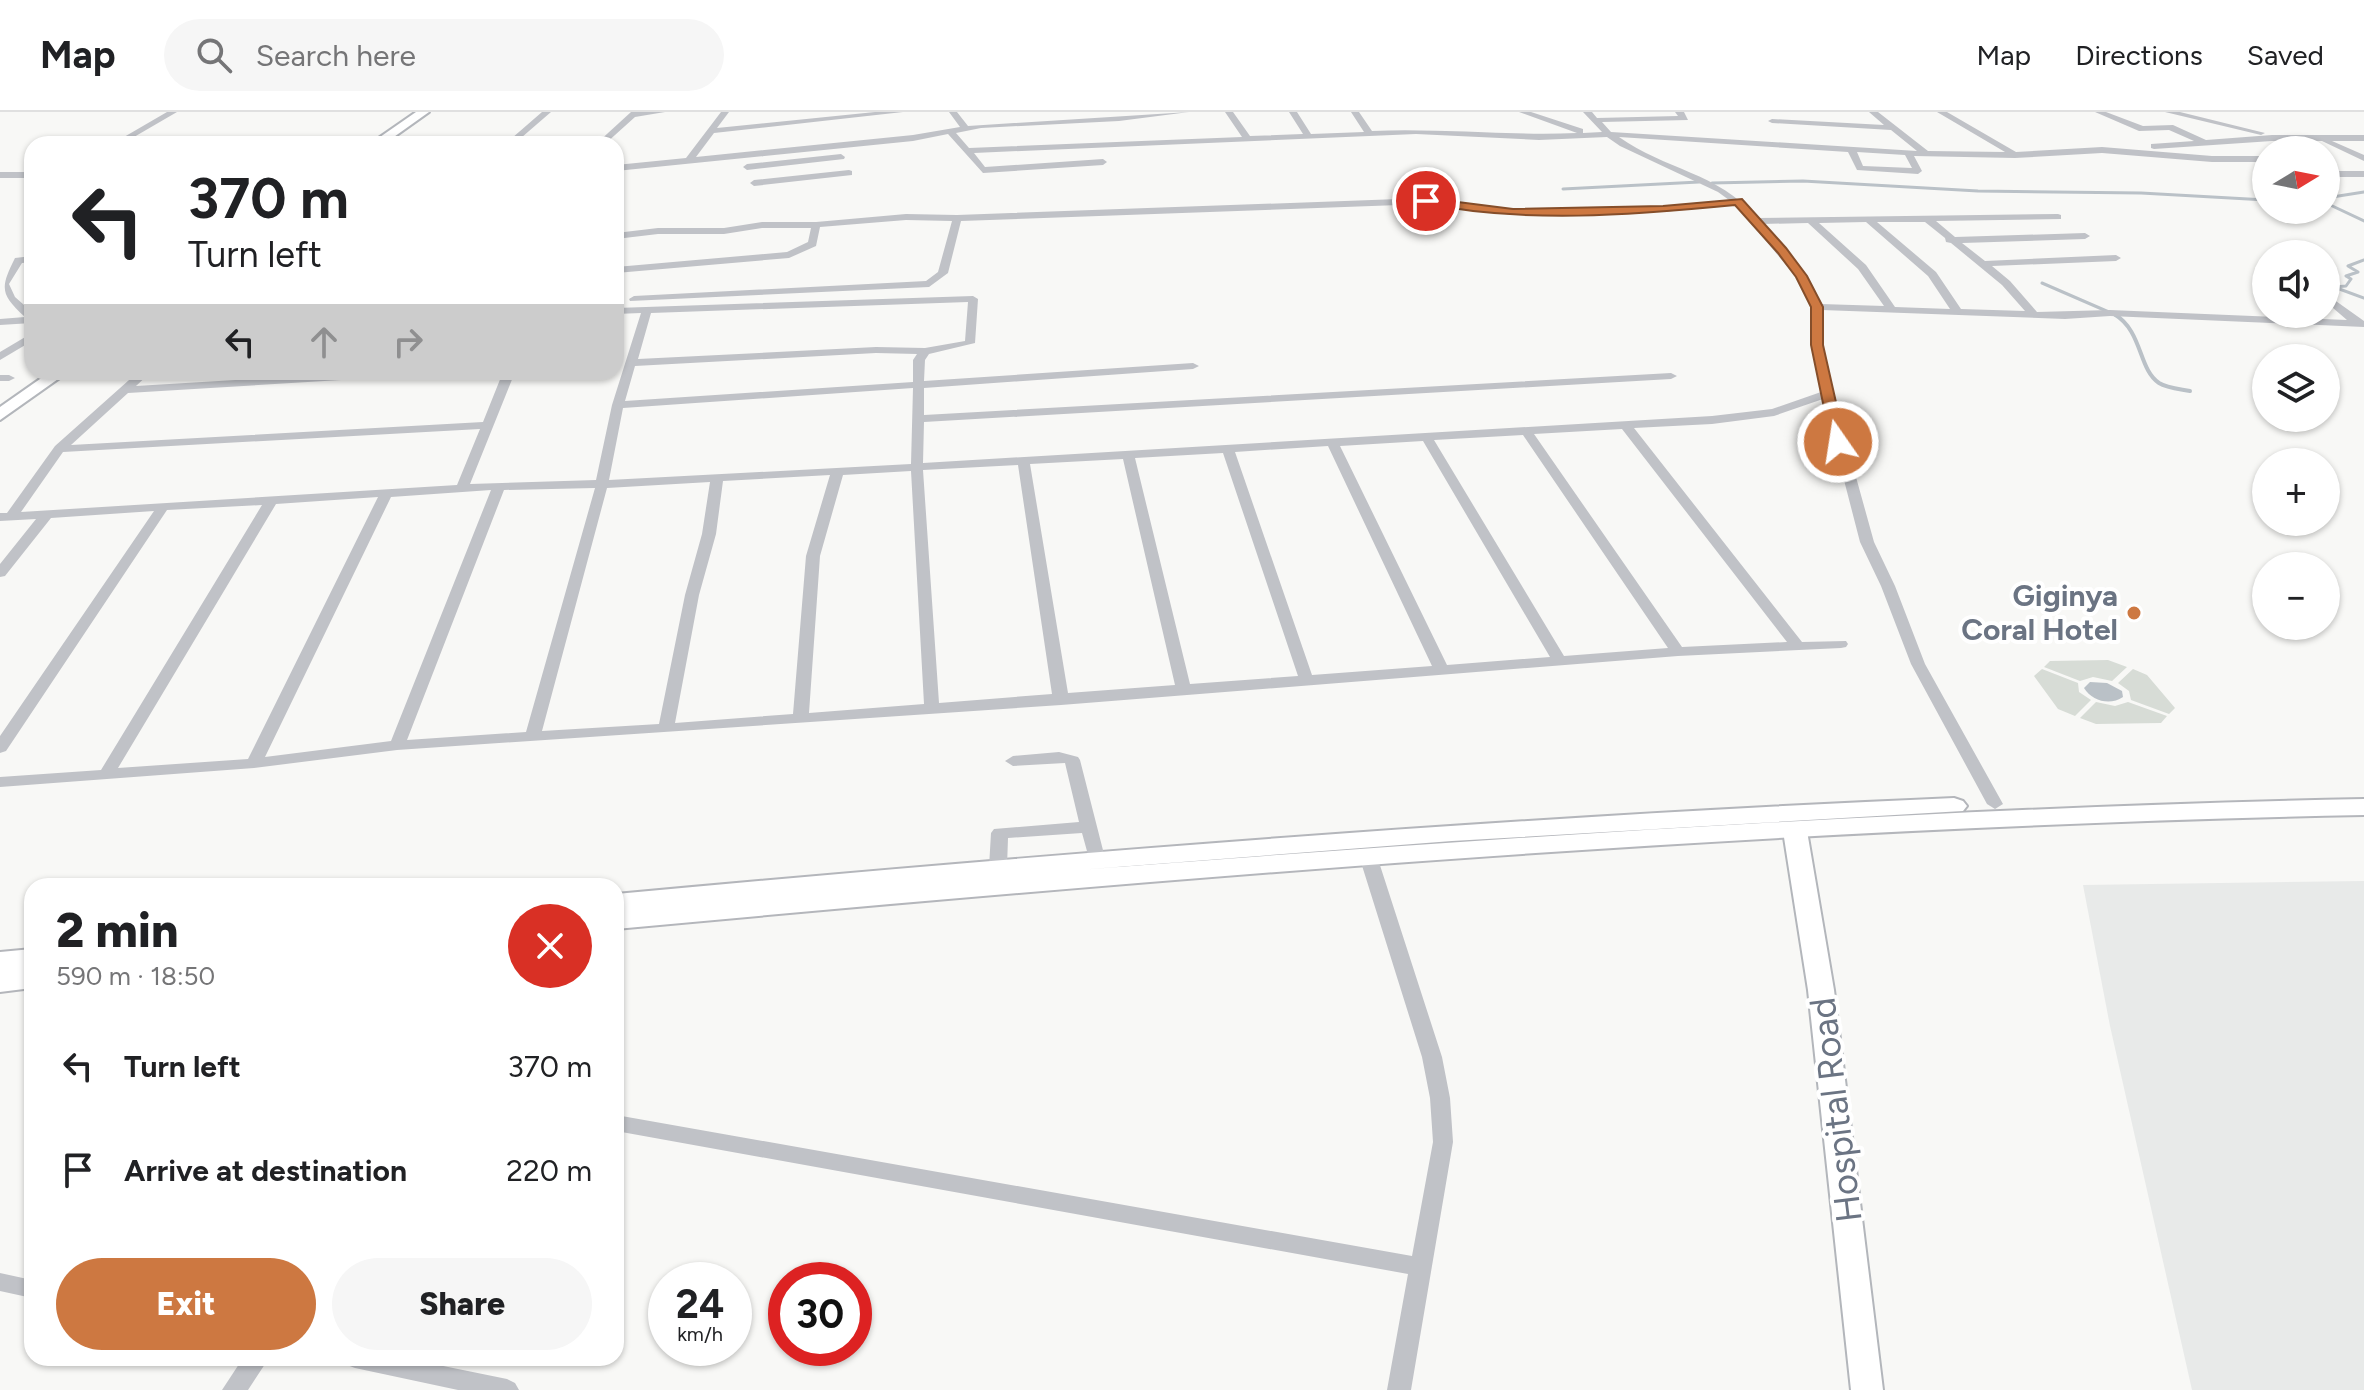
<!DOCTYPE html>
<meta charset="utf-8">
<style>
:root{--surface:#fff;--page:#f6f6f6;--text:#202124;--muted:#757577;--line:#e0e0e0;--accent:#cd7841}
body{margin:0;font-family:Figtree,sans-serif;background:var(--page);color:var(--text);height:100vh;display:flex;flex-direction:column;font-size:30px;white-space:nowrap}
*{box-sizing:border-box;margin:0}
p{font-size:26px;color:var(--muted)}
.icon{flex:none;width:44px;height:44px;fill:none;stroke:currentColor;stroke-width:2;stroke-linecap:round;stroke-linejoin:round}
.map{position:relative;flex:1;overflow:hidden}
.details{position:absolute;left:24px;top:766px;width:600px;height:488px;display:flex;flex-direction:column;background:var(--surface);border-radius:24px;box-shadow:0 2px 6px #0004}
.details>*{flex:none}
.top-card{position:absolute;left:24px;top:24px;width:600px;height:244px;border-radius:24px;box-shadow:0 2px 6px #0004;background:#fff;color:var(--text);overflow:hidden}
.needle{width:52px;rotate:80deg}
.tools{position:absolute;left:2252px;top:24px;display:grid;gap:16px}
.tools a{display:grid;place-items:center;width:88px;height:88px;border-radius:50%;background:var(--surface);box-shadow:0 2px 6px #0004;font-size:40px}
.speed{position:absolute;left:648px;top:1150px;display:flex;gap:16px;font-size:40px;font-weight:700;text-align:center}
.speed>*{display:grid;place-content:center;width:104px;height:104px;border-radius:50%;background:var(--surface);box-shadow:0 2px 6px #0004;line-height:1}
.speed small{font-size:20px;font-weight:400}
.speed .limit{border:12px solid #d22;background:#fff;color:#111}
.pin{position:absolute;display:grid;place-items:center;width:68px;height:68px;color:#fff;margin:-34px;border:4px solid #fff;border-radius:50%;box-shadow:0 2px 8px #0007}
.me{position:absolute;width:88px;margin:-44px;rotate:347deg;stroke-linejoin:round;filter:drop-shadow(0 0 6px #0008)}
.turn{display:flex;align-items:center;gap:28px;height:168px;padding:0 32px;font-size:36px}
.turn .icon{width:104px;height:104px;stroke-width:2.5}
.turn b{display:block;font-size:56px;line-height:68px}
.lanes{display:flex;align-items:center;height:76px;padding:0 32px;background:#0003;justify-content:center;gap:40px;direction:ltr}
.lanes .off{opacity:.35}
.round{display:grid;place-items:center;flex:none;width:84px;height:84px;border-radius:42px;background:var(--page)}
.headline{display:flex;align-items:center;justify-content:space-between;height:136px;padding:0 32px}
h1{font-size:48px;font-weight:800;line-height:60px}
.action{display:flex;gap:16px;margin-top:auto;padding:16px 32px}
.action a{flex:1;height:92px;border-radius:48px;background:var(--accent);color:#fff;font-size:32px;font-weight:800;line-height:92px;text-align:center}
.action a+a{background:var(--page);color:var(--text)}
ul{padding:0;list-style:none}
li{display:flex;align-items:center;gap:24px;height:104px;padding:0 32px}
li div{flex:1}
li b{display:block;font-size:30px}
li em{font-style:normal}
header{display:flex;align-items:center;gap:48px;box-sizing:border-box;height:112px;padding:0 40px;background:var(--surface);border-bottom:2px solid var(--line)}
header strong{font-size:38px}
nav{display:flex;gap:44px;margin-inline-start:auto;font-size:28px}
.search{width:560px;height:72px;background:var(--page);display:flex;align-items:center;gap:20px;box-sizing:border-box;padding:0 28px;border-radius:44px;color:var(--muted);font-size:30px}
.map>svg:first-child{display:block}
.built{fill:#e8eae9}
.green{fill:#d7dcd6}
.water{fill:#bac1c7}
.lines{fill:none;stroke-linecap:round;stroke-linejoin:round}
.stream-far1{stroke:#bac1c7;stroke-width:3}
.stream{stroke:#bac1c7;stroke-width:4}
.secondary-casing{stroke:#b3b6bb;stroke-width:4}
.primary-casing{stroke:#b4b6bb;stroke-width:4}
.street{fill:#c0c2c7;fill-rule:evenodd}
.secondary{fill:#fff;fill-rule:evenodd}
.primary{fill:#fff;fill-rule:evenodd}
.route{fill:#cd7841;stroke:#854e2a;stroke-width:2}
.poi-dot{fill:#cd7841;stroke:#fff;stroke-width:3}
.labels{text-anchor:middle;stroke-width:8;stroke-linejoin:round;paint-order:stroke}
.poi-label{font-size:30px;font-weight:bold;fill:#6b7483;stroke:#fff;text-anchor:end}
.near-street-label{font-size:36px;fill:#6b7483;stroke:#fff}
</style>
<header>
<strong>Map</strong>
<div class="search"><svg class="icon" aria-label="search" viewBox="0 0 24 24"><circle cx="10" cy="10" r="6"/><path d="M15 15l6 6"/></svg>Search here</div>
<nav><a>Map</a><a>Directions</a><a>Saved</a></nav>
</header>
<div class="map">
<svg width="2364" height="1278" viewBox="0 0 2364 1278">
<rect width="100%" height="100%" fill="#f8f8f6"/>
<path class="built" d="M2364 769V1278H2192L2110 914 2083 773Z"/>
<path class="green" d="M2108 548 2127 555 2112 569 2093 565 2080 569 2044 555 2050 549Z
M2042 557 2078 571 2079 580 2091 588 2075 604 2058 597 2034 564Z
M2133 557 2147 563 2175 596 2169 602 2131 588 2129 579 2118 571Z
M2096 590 2115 594 2128 590 2167 604 2161 611 2096 612 2080 606Z"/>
<path class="water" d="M2090 570 2107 571 2122 579 2123 585C2110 594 2092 589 2084 576Z"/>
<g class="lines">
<path class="stream-far1" d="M1712 71 1803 69 1978 79 2141 81 2266 88
M1563 77 1699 70
M2326 86 2364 80
M2326 91 2364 109
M2364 148 2348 154 2358 160 2346 164 2351 167 2346 174 2334 175 2364 186
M2042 171 2118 204"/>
<path class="stream" d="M2114 202C2143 219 2138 257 2159 271 2167 276 2180 277 2190 279"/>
<defs>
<path id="secondary" d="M416 0H429L384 32H370Z
M50 260H68L0 308V295Z
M1795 712 1803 714 1807 719 1834 878 1883 1278H1851L1808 878 1783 719 1787 714Z"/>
<path id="primary" d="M1954 686 1963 689 1967 694 1963 699 1452 729 1078 758C1506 725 1935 696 2364 687V703C1780 715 1197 763 616 817V782C1062 741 1507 705 1954 686Z
M32 837V876L0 880V860L22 857 0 860V840Z"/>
</defs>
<use href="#secondary" class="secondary-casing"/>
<use href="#primary" class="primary-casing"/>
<path class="street" d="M167 0H177L122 32H112Z
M542 0H551L514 32H505Z
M631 0H665L635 5 605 32H596Z
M721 0H729L717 16 875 0H903L714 21 696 45 913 23 960 15 949 0H957L968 14 1189 0 1119 9 981 16 956 21 969 36 1242 25 1225 0H1233L1250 24 1303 22 1289 0H1297L1311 22 1364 20 1351 0H1359L1372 19C1440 16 1509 24 1577 21L1519 0H1531L1583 17V21L1602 20 1583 0H1592L1597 6 1678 4 1675 0H1684L1688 8 1602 10 1611 20 1917 39 1891 18 1772 11 1768 9 1772 7 1884 13 1869 0H1878L1928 39 2005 40 1937 0H1947L2016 40 2102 35 2212 44H2266V50H2212L2102 41 2015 46 1914 44 1922 59 1918 62 1857 58 1848 40 1619 25C1665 58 1718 60 1757 106L2058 102 2061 103V107L1936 109 1955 125 2085 121 2090 124 2085 127 1962 131 1985 149 2116 143 2121 146 2116 149 1992 154 2010 169 2037 200 2110 198 2347 208 2326 190V182L2364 209V215L2110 204 2065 207 1822 198V233L1833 282 1874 430 1895 474 1925 552 2003 692 1995 697 1987 692 1911 552 1881 474 1860 430 1823 287 1774 304 1712 312 1634 316 1802 530 1846 529 1848 532 1846 535 1841 536 1678 544 1061 593 397 638 254 656 0 675V665L101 658 262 393 167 398 6 639 0 641V624L154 399 51 406 5 464 0 465V452L36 407 0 409V401H7L55 334 138 260H151L136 274 367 260H430L424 263 128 281 71 333 483 310 503 260H515L470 372 596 368 612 293 641 201 616 202V196L973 184 978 187 975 231 929 242 925 248 924 269 1193 251 1199 254 1193 257 924 276V303L1671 261 1677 264 1671 267 924 310 923 351 1712 304 1772 297 1821 280 1812 233V195L1796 165 1736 93 1663 100 1513 103 1426 92 961 109 948 161 929 175 630 189 629 187 634 184 926 169 938 160 952 109 906 108 820 115 816 134 789 146 616 161V155L787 140 808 130 811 116H762L724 122H658L616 127V121L658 116H724L762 110H816L906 102 957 103 1426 86 1513 97 1663 94 1729 88 1718 80 1620 34 1607 25 1539 28 1416 22 974 41 985 55 1103 47 1107 50 1103 53 983 61 948 22 913 29 616 59V53L686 46ZM1857 40 1905 43 1912 56 1863 54ZM1866 110 1928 164 1950 197 1895 195 1866 153 1819 111ZM1877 110H1925L1945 126 1946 130 1951 131 2002 173 2025 199 1961 197 1936 160ZM1808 111 1858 157 1884 194 1821 192 1805 162 1762 112ZM968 190 965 229 925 236 876 235 638 247 651 201ZM876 241 917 242 913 248V270L625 289 635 254ZM913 276 911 352 609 368 623 296ZM480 317 457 373 21 400 63 340ZM1622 317 1787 530 1682 535 1534 322ZM1523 323 1668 536 1564 544 1434 328ZM1423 329 1550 545 1447 553 1340 334ZM1328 334 1432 554 1312 563 1235 340ZM1223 341 1298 564 1190 572 1135 346ZM1123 347 1175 573 1068 581 1030 352ZM1018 353 1052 582 939 591 923 358ZM911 359 924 592 809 601 820 444 843 363ZM830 363 806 444 793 602 675 611 699 483 716 422 723 369ZM710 370 702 422 685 483 659 612 542 619 607 376ZM595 376 526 620 407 628 504 378ZM491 378 391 629 265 645 391 385ZM378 385 248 647 118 656 276 392Z
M2095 0H2106L2143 14 2173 13 2206 28 2272 23H2364V29H2332L2364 43V49L2322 29H2272L2154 37 2151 36V32L2194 29 2169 18 2139 19Z
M2165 0H2180L2265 21 2261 23Z
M841 42 845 45 844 47 747 58 743 55 747 52Z
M849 58 852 59V63L754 74 750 71 754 68Z
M2326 59H2364V65H2326Z
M0 60H32V66H0Z
M32 144V150L22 151 9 172 15 185 32 200V211L0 213V207L25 205C0 182 0 176 15 146Z
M32 221V229L0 248V240Z
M0 263H9L15 266 9 269H0Z
M1059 640 1078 645 1080 648 1105 746 1096 752 1090 750 1082 721 1008 726 1007 755 1004 759H992L989 755 991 721 994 717 1079 710 1065 651 1013 654 1005 649 1013 644Z
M1368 738 1377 744 1442 945 1450 986 1453 1030 1411 1278H1387L1408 1162 616 1019V1003L1412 1144 1433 1030 1430 986 1422 945 1359 744Z
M0 1161 32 1168V1186L0 1179Z
M243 1246H269L248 1278H222Z
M343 1246H404L507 1267 515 1271 519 1278H458L355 1256 347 1253Z"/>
<use href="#secondary" class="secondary"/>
<use href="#primary" class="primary"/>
</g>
<path class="route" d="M1426 86 1513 97 1663 94 1742 87 1786 136 1807 164 1823 195V233L1845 330 1838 334 1831 330 1811 233V195L1796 165 1778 141 1735 93C1633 103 1524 112 1423 91V87Z"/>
<circle class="poi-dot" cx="2134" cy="501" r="8"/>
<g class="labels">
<g class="poi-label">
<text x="2118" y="494">Giginya<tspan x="2118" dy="34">Coral Hotel</tspan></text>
</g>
<g class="near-street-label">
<text transform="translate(1835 998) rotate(-97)" y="13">Hospital Road</text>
</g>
</g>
</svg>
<div class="tools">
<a><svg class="needle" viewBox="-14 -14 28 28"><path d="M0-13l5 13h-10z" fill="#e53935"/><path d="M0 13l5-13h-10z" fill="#757577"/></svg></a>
<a><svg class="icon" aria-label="sound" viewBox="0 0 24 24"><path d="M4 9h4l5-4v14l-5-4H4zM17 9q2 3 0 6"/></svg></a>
<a><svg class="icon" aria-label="layers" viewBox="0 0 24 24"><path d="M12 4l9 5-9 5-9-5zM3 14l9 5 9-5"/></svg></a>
<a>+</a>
<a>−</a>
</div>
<div class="speed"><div>24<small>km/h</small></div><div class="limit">30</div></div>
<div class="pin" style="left:1426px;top:89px;background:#d93025"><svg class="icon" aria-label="arrive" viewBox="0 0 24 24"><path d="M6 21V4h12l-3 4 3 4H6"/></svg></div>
<svg class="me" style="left:1838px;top:330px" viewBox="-20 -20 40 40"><circle r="17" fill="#cd7841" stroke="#fff" stroke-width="3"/><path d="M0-11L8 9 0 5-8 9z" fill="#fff"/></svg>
<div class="top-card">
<div class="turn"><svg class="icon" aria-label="left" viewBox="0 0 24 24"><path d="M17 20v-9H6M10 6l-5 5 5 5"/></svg><div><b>370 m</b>Turn left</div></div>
<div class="lanes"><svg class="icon" aria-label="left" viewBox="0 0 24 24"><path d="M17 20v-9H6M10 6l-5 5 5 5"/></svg><svg class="icon off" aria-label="ahead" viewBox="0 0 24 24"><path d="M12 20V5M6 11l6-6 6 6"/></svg><svg class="icon off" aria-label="right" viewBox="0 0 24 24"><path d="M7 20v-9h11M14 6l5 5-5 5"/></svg></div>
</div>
<section class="details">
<div class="headline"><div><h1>2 min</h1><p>590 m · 18:50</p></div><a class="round" style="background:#d93025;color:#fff"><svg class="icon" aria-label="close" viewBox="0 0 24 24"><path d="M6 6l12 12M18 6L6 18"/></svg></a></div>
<ul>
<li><svg class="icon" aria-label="left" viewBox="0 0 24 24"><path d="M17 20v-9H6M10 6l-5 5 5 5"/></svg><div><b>Turn left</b></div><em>370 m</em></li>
<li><svg class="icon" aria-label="arrive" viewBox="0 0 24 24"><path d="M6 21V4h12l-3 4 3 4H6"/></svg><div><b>Arrive at destination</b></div><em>220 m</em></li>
</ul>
<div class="action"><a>Exit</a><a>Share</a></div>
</section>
</div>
